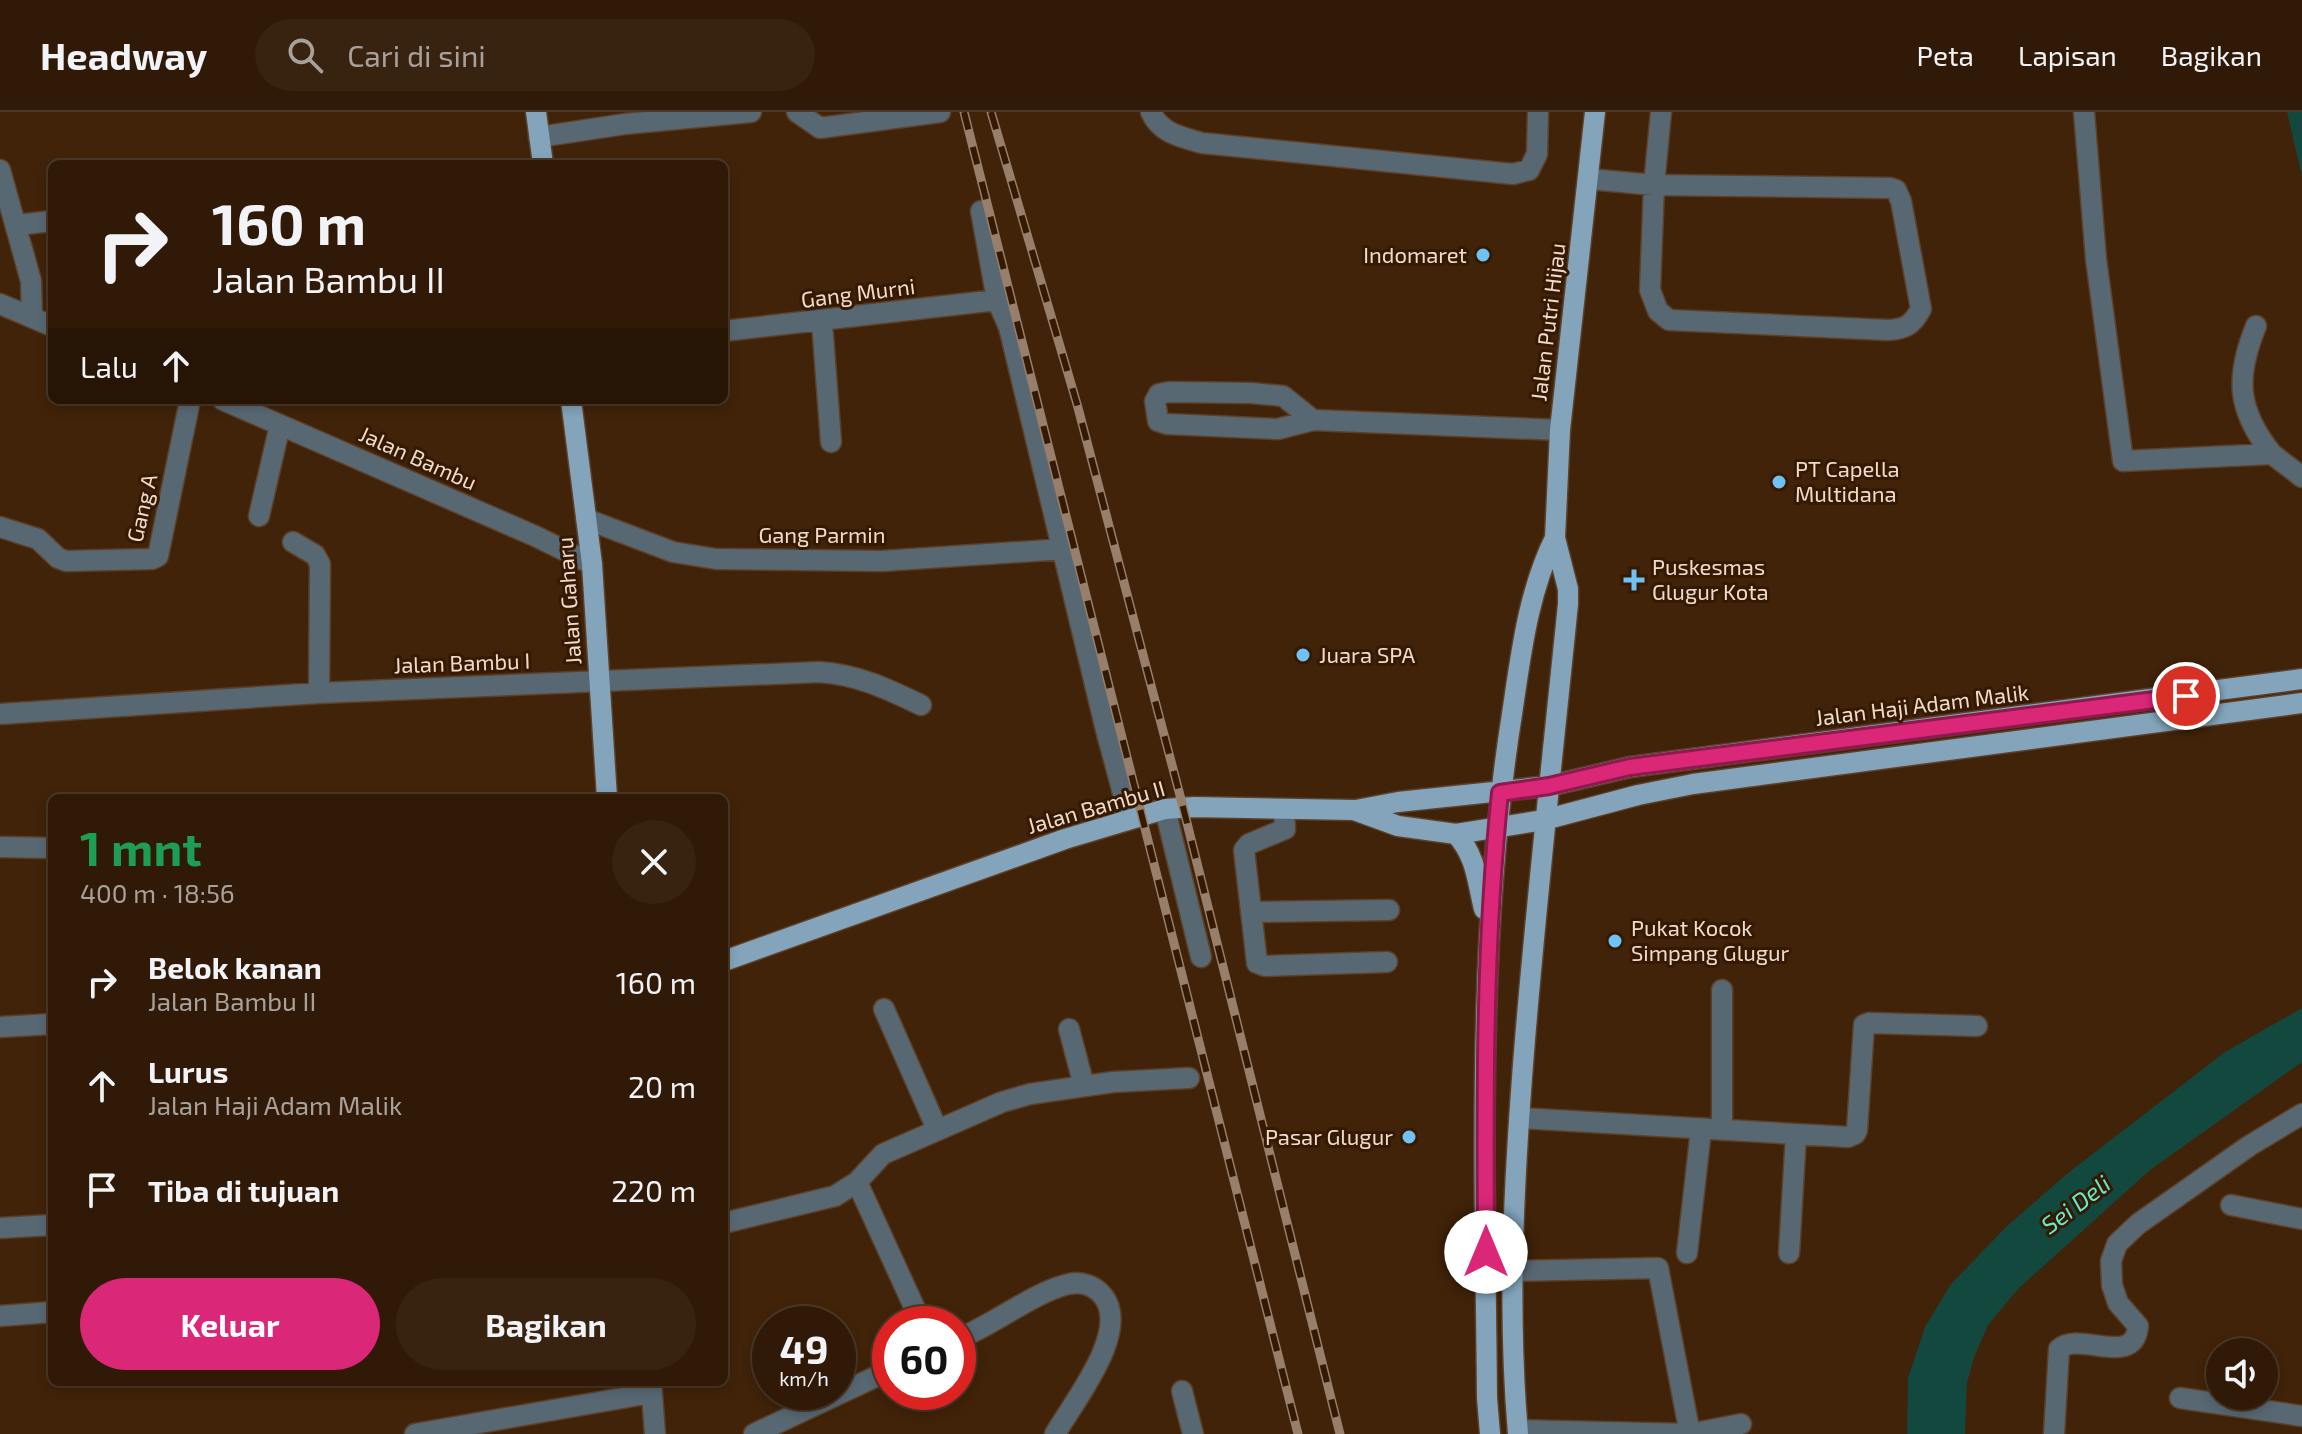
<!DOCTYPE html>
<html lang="id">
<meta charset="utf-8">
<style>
:root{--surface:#301a07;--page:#382311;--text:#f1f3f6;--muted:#a8a19b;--line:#4b3828;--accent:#db2777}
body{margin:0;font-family:"Exo 2",sans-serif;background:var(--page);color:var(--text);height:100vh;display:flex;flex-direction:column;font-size:30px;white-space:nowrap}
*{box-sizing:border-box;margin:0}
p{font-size:26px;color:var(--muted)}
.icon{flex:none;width:44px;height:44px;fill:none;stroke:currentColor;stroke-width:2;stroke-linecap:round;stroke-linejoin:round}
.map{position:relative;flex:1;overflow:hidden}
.details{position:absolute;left:48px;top:682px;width:680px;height:592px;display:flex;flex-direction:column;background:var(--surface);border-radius:12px;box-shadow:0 4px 12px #0003,0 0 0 2px var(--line)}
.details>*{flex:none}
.banner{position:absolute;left:48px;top:48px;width:680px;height:244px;border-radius:12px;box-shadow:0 4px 12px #0003,0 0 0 2px var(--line);background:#301a07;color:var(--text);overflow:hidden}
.controls{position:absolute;left:2206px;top:1226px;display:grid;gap:16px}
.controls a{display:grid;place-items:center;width:72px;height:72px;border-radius:50%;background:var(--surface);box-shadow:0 4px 12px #0003,0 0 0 2px var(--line);font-size:40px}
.speed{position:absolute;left:752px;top:1194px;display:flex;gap:16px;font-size:40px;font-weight:700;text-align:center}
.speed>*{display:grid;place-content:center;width:104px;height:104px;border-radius:50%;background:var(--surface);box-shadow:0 4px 12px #0003,0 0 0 2px var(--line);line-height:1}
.speed small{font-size:20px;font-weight:400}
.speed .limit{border:12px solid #d22;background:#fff;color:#111}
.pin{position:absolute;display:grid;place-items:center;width:68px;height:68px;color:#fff;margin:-34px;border:4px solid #fff;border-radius:50%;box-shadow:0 2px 8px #0007}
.me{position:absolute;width:88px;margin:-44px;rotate:0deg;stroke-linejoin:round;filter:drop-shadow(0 0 6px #0008)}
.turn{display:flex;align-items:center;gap:28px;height:168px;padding:0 32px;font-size:36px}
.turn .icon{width:104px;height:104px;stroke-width:2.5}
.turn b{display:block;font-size:56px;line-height:68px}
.then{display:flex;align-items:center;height:76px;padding:0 32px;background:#0003;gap:16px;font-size:30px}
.round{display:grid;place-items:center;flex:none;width:84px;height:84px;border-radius:42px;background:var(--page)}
.headline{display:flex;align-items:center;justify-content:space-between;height:136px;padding:0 32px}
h1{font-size:48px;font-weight:700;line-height:60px;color:#1e9e55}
.action{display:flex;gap:16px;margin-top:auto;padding:16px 32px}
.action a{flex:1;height:92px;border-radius:48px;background:var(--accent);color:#fff;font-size:32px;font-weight:700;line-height:92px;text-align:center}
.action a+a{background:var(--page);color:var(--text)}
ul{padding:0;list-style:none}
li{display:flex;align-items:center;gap:24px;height:104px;padding:0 32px}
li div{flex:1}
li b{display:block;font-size:30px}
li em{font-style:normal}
header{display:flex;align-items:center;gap:48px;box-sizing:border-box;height:112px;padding:0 40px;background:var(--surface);border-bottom:2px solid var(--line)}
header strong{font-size:38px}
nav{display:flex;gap:44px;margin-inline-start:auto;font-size:28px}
.search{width:560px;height:72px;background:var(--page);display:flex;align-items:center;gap:20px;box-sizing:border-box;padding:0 28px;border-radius:44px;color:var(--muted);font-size:30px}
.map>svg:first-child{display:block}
.water{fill:#13483e}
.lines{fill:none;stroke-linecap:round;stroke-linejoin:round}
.minor-casing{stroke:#5c4028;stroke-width:23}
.major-casing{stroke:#5c4028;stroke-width:23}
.minor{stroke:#586873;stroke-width:20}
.major{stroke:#83a4bb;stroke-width:20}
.rail-casing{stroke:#977f6b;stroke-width:9}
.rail{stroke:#351901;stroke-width:6;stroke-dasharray:18;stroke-linecap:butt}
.route-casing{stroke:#8e194d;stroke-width:20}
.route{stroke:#db2777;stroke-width:14}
.poi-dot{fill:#70c1f4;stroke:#351901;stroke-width:3}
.labels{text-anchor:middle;stroke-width:6;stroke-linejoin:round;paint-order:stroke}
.poi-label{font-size:22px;fill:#efdbcd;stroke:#351901;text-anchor:start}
.street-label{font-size:22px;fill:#efdbcd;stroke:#351901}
.water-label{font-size:24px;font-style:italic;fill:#62eacf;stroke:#351901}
</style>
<header>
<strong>Headway</strong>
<div class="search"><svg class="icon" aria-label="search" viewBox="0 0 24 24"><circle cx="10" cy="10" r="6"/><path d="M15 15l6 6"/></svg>Cari di sini</div>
<nav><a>Peta</a><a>Lapisan</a><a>Bagikan</a></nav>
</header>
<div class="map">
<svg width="2302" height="1322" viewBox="0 0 2302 1322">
<rect width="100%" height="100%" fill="#402309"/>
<path class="water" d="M2287 0H2302V65Z
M2302 896V950L2150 1058 2018 1177 1988 1213 1974 1245 1967 1271 1965 1322H1907L1908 1266 1925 1215 1951 1172 2006 1115 2068 1061 2225 940Z"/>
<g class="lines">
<defs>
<path id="minor" d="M797 0 820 16 940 0
M1151 0C1160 21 1181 25 1202 31L1513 62 1529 58 1537 42 1538 0
M2084 0 2096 147 2123 349 2272 342 2302 365
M539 25 625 12 751 0
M0 58 31 169 32 205
M1589 67 1654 73 1890 76 1896 78 1901 89 1921 197C1912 213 1906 217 1888 218L1669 208 1658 199 1650 178 1654 73 1661 0
M981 99 997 188 1009 215 1106 618 1130 707
M17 113 52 109
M0 192 52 214
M822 210 831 330
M2256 214C2235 266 2237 298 2272 342
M724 219 997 188
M223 288 535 424 592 452
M1313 308 1283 284 1251 281 1169 280 1159 282 1155 289 1158 309 1167 312 1278 317 1313 308 1560 318
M259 404 280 313
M586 407 673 440 716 447 882 449 1064 437
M0 415 38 427 58 446 66 449 152 447 158 444 190 288
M293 430 315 443 320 452 319 581
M0 602 319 581 819 560C856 562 888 577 921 593
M1165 697 1201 845
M1284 697 1285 717 1249 732 1244 738 1257 851 1265 854 1387 850
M0 735 52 736
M1251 800 1389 798
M884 897 937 1017
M0 915 52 912
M1069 917 1084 974
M1519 1006 1848 1025 1855 1022 1857 1018 1864 913 1869 911 1977 914
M1722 1018V878
M857 1070 922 1212
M2231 1093 2302 1107
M724 1111 835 1084 857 1070 883 1042 1002 990 1030 982 1113 970 1189 966
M0 1116 52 1113
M1687 1141 1701 1018
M1789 1141 1796 1023
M1512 1159 1658 1156 1690 1322
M0 1204 52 1200
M958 1227C993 1213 1036 1179 1069 1172 1082 1169 1095 1174 1103 1184 1131 1219 1074 1289 1055 1322
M651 1270 655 1322
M1182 1279 1193 1322
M2180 1286 2302 1304
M1518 1318 1690 1322 1741 1312
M415 1322 651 1281
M754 1322 890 1258
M2054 1322 2059 1237C2080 1218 2134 1257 2138 1214L2118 1191 2112 1173 2111 1149 2117 1132 2138 1112 2249 1034 2302 1002"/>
<path id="major" d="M536 0 543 52
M571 288 592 452 607 686
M1356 698 1398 690 1549 674 1630 655 2302 567
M1456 722C1476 744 1477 768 1484 797
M724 849 1065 727 1165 697 1194 695 1354 698 1398 714 1456 722 1544 708 1638 683 1693 672 2302 591
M1490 1322 1487 1286C1485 1058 1476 828 1512 602 1521 542 1528 480 1555 426
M1518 1322C1507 1195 1514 1066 1524 940 1536 790 1553 641 1568 492V477L1555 426 1560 318 1595 0"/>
</defs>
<use href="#minor" class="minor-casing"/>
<use href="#major" class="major-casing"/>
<use href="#minor" class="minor"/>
<use href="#major" class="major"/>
<defs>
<path id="rail" d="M964 0 1298 1322
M991 0 1077 292 1182 691 1340 1322"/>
</defs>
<use href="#rail" class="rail-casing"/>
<use href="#rail" class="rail"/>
</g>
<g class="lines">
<defs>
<path id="route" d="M1486 1140C1485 987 1484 834 1500 681L1549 674 1630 655 2186 584"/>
</defs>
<use href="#route" class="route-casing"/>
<use href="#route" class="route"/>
</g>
<g class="poi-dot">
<circle cx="1483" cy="143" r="8"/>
<circle cx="1779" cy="370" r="8"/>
<path d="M1630 456h8v8h8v8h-8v8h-8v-8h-8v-8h8z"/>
<circle cx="1303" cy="543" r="8"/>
<circle cx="1615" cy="829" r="8"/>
<circle cx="1409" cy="1025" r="8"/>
</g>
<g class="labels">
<g class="poi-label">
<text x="1467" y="151" text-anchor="end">Indomaret</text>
<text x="1795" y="365">PT Capella<tspan x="1795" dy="25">Multidana</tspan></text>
<text x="1652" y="463">Puskesmas<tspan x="1652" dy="25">Glugur Kota</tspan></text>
<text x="1319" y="551">Juara SPA</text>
<text x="1631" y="824">Pukat Kocok<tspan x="1631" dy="25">Simpang Glugur</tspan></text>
<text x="1393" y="1033" text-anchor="end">Pasar Glugur</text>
</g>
<g class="street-label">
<text transform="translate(858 181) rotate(-7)" y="8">Gang Murni</text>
<text transform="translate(1548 210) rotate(-83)" y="8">Jalan Putri Hijau</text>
<text transform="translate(418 346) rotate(24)" y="8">Jalan Bambu</text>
<text transform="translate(142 396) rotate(-77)" y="8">Gang A</text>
<text x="822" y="431">Gang Parmin</text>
<text transform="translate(569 489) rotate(-94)" y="8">Jalan Gaharu</text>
<text transform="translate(462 551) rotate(-2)" y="8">Jalan Bambu I</text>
<text transform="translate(1922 593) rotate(-7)" y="8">Jalan Haji Adam Malik</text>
<text transform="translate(1096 695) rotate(-16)" y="8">Jalan Bambu II</text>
</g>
<g class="water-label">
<text transform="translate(2076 1093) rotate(-37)" y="8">Sei Deli</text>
</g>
</g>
</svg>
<div class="controls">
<a><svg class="icon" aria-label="sound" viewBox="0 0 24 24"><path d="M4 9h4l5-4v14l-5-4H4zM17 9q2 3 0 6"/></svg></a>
</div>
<div class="speed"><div>49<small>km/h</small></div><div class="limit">60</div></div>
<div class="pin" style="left:2186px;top:584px;background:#d93025"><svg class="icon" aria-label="arrive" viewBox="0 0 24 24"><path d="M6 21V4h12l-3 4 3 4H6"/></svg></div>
<svg class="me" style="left:1486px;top:1140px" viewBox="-20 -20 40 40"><circle r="19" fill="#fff"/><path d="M0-13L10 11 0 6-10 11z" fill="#db2777"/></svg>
<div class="banner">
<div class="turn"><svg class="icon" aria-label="right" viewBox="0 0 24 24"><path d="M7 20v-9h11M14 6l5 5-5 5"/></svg><div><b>160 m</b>Jalan Bambu II</div></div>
<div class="then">Lalu<svg class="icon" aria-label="ahead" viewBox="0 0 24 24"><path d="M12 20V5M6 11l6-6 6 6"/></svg></div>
</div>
<section class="details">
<div class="headline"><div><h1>1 mnt</h1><p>400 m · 18:56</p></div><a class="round"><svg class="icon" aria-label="close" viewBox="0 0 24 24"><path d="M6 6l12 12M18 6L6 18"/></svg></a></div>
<ul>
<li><svg class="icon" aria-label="right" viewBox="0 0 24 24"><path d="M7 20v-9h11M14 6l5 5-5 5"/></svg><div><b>Belok kanan</b><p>Jalan Bambu II</p></div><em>160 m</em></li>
<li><svg class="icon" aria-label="ahead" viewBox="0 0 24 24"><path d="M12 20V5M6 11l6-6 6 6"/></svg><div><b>Lurus</b><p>Jalan Haji Adam Malik</p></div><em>20 m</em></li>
<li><svg class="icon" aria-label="arrive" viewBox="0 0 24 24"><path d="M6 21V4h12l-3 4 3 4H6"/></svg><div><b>Tiba di tujuan</b></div><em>220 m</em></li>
</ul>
<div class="action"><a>Keluar</a><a>Bagikan</a></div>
</section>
</div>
